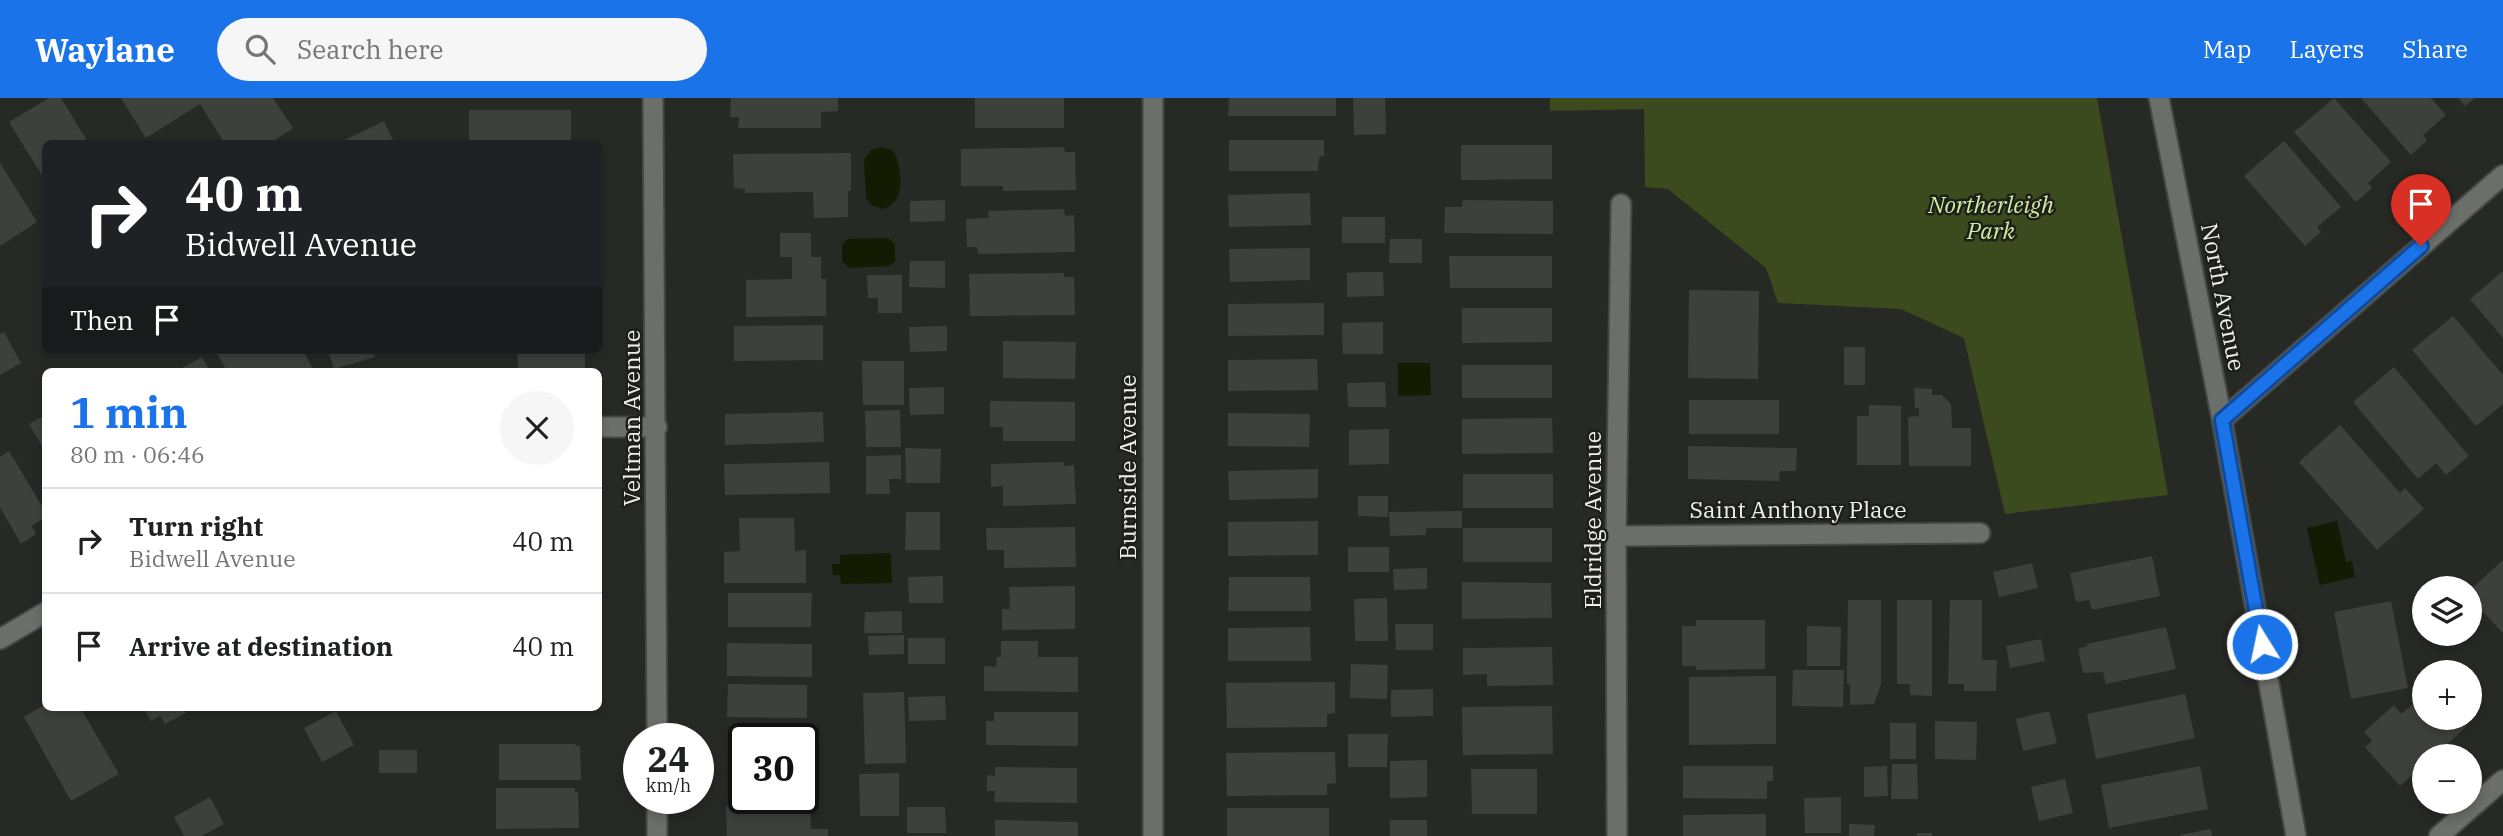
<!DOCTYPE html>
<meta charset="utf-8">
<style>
:root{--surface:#fff;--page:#f6f6f6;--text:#202124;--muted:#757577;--line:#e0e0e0;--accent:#1a73e8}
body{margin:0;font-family:"IBM Plex Serif",serif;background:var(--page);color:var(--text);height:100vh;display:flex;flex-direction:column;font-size:26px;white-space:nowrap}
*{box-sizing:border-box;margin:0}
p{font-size:23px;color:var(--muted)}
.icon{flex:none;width:38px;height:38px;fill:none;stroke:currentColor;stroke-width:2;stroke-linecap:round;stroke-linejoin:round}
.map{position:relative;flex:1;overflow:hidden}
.details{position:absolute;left:42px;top:270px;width:560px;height:343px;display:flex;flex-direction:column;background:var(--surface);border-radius:10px;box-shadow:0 4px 10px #0003}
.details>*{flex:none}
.hud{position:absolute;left:42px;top:42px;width:560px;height:214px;border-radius:10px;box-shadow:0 4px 10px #0003;background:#202124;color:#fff;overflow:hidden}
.fabs{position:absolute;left:2412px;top:478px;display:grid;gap:14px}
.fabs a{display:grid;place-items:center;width:70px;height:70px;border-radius:50%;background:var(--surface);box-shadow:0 4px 10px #0003;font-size:35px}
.speed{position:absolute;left:623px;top:625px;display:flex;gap:14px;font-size:35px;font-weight:700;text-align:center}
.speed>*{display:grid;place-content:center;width:91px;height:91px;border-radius:50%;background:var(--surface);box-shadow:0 4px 10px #0003;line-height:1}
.speed small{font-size:18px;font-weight:400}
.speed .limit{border:4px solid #111;border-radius:10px;background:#fff;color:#111}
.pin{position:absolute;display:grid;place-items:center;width:60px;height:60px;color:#fff;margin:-72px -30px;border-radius:50% 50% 50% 0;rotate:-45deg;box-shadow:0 0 7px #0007}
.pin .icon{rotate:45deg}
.me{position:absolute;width:77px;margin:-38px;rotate:350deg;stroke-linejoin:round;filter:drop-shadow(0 0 5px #0008)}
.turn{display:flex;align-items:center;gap:24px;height:147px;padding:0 28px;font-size:32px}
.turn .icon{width:91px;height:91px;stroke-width:2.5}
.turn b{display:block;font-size:49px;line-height:60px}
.then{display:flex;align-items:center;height:66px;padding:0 28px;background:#0003;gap:14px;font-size:26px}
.round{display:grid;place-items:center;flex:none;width:74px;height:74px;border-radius:37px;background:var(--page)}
.head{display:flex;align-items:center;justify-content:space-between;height:119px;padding:0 28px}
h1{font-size:42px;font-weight:700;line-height:52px;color:var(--accent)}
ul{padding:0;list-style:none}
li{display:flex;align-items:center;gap:21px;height:105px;padding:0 28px;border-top:2px solid var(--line)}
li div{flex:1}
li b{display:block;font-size:26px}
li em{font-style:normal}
header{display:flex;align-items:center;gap:42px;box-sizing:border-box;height:98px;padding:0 35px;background:var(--accent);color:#fff}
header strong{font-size:33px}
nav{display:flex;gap:38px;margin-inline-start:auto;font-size:24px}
.search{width:490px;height:63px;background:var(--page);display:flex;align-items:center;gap:18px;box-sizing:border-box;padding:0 24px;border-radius:38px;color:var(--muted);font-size:26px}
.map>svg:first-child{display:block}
.green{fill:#3b4b1d}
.water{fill:#131c02}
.building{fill:#3e403c}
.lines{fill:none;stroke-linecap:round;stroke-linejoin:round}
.minor-casing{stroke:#454744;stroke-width:23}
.minor{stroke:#6c6e69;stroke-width:19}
.route-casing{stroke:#114b97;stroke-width:18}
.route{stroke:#1a73e8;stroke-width:12}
.labels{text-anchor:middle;stroke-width:5;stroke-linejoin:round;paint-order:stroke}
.park-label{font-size:23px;font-style:italic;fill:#ceee9d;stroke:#1e1f1c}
.street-label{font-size:23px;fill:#eeefed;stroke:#1e1f1c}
</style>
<header>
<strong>Waylane</strong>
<div class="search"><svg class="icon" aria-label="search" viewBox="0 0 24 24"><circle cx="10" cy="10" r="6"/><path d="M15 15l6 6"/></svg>Search here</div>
<nav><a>Map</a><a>Layers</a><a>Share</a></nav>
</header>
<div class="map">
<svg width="2503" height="738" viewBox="0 0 2503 738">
<rect width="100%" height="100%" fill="#272925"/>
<path class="green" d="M1550 0H2097L2168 397 2005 416 1964 240 1901 211 1778 205 1766 170 1668 91 1645 89 1644 11 1550 13Z"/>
<path class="water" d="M882 49 893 53 896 58C902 76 905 103 884 111L873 108 866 100 864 62 871 52Z
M888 140 895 146V163L889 168 849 170 842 163V147L847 141Z
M1398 265H1430L1431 297 1398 298Z
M2337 423 2346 464 2352 463 2355 479 2320 487 2307 430Z
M891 455 892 485 841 486 840 477H833L832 466H840V457Z"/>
<path class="building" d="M49 0H61L89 46H46V84L9 24Z
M121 0H273L293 30 269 46H225L200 6 146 40Z
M731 0H838V13L821 14V30H738L739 19H730Z
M975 0H1064V30H975Z
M1229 0H1336V18H1228Z
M1353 0H1385L1386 36 1354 37Z
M2334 0 2391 64 2368 85 2372 90 2356 104 2294 34Z
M2361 0H2431L2446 17 2423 37 2427 42 2411 57Z
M2458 0H2475L2465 8Z
M469 12H571V46H469Z
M384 23 395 46H336Z
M1229 42H1324V58L1319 59 1318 73H1229Z
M2284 43 2341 109 2317 129 2321 134 2305 148 2244 78Z
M1461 47H1552V81L1461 82Z
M1064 49 1065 54H1075L1076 92 1003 93V88H961V51Z
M851 55V93H848V119L814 120 813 94 745 95V91L734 90 733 56Z
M0 65 37 124 0 148Z
M1310 95 1311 127 1229 129 1228 97Z
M945 102V123L910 124V103Z
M1463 102 1553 103V136L1444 135 1445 109H1462Z
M1064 111 1065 118 1074 117 1075 154 978 156 977 149H967L966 121 989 120 988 113Z
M1342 119H1385V145H1342Z
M780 135H811V159H821V181H826V218L746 219V182L792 181V159H780Z
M1390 141H1422V165H1389Z
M1310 150V182L1230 184 1229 151Z
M1449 158H1552V190H1450Z
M910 163H945V190L909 189Z
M2503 173V240L2470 201Z
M1363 174H1383L1384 198 1347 199V175Z
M1064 175V179H1074L1075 217 970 218 969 176Z
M867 177H902V215H878V200H868Z
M1689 192 1759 193 1758 281 1688 280Z
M1324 205V237L1228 238V206Z
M1462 210H1552V244L1462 245Z
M2453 218 2503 277V306L2476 328 2412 252Z
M1383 224V256H1343L1342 225Z
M823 227V262L734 263V228Z
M947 228V253L910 254 909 229Z
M4 234 21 265 0 277V236Z
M1003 243 1076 244 1075 281 1003 280Z
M1844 249H1865V287H1844Z
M215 252H303L314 273H227Z
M328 252H373L375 259 334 271Z
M517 252H585V273H518Z
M202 259 210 273H184L182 270Z
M1317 261 1318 292 1228 293V262Z
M862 263H904V307H863Z
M1462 267H1552V300H1462Z
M2394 269 2469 358 2446 377 2436 365 2418 381 2353 304Z
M1385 284 1386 309H1348L1347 285Z
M944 289V316L910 317 909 290Z
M1914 290 1932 291V297H1942L1951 306 1952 330H1971V368H1909L1908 319 1919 318V310H1915Z
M1689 302H1779V336H1689Z
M990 303 1075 304V343H1003V329H990Z
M1869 307 1901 308V367H1857V318H1869Z
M900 312 901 349H866L865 313Z
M823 314 824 344 725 347V316Z
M1228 315 1310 316 1309 349 1228 348Z
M46 317V355L29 326Z
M1552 320 1553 355 1462 356V321Z
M2340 327 2400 395 2405 390 2424 411 2377 452 2299 364Z
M1389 331V366L1349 367V332Z
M1688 348 1797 350 1796 373H1780L1779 383 1688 381Z
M905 350 941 351 940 385H906Z
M9 353 46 415V419L31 428 36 436 21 446 0 409V359Z
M901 357V381H889L890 396H866V358Z
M829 364 830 395 725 397 724 366Z
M1064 364V368L1074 367 1076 406 1003 408V388L991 389V366Z
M1318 371V400L1229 402 1228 373Z
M1463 376H1553V410H1463Z
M1358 398H1388V419L1358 418Z
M1462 413V430H1426V437L1390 438 1389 414Z
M906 414H940V452H905Z
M739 420H794L795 453 806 452V485H724V454L740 453Z
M1318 423V457L1228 458V424Z
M1075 429 1076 469 1004 470V452H987L986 430Z
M1463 430H1552V464H1463Z
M1348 449H1389V474H1348Z
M2152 458 2160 498 2092 512 2089 502 2076 504 2070 475Z
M2503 462V535L2469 499V493Z
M2032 465 2038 490 1999 499 1993 474Z
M1427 470V491L1394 492 1393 471Z
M943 478V505H909L908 479Z
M1229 479H1310L1311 513H1228Z
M1462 484 1551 485 1552 520 1462 521Z
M1075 488V531L1002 532V511H1010L1009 489Z
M728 495H812L811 529H728Z
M1387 500 1388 543H1355L1354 501Z
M1848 502H1881V586L1874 606 1850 607V586H1847Z
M1897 502H1932V598L1910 597V586H1897Z
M1950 502H1982V562H1997L1996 593H1964V586H1948Z
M2391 503 2408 590 2351 601 2334 514Z
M902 513V535H864L865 514Z
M1696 522H1765V571L1696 572V568H1682V528H1696Z
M1395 526H1433V552H1396Z
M1807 528 1841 529 1840 568H1807Z
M1310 529 1311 563H1228V530Z
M2166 529 2176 571 2106 586 2103 574 2083 575 2078 551 2087 548V546Z
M904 537V556L869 557 868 538Z
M908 540H945V566H908Z
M2041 541 2045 563 2010 570 2006 548Z
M1001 543H1038V559H1078V594L984 593V568L996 569 997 559H1001Z
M727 545 812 546V579L727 578Z
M1552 549 1553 587 1487 588V576L1463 577V550Z
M1351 566 1388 567 1387 601 1350 600Z
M1793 572H1844L1843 609 1792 608Z
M1776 578V646L1689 647V579Z
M1335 584V615L1327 616V629L1227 630 1226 585Z
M728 586 807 587V620L727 619Z
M1433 591V618L1391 619V592Z
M904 594 906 665 865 666 863 595Z
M2185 596 2195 640 2096 661 2087 616Z
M2424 597V620H2459L2467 628 2434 658H2424V667L2400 688 2365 649 2372 643 2364 634 2394 607 2401 616Z
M945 598 946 622 909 623 908 599Z
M46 606V609H80L119 676 71 703 24 619Z
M1552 608 1553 656 1463 657 1462 609Z
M143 609H182L186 615 165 626 160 618 151 623Z
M336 613 354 647 322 664 304 630Z
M2049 613 2057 645 2023 653 2016 621Z
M994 614H1078V648L986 647V623H994Z
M1935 623 1977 624 1976 662 1935 661Z
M1890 625H1916V661H1890Z
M728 636H807V669H803V640H744V669H728Z
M1348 636H1388L1387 669H1348Z
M499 646H576L575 648H580L581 682H499Z
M379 652H417V675H379Z
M1335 654 1336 685 1327 686V697L1227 698 1226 655Z
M1427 662V699L1390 700V663Z
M1892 666H1917L1918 701H1891Z
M1683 668H1773V683H1767V701L1683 700Z
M1887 668 1888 698 1864 699V669Z
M2200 668 2208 711 2109 730 2101 687Z
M995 669 1077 670V705L994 704 995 693H987V677L995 678Z
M1471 671H1537V716H1472Z
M899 675V718H860L859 676Z
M2065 681 2073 715 2039 723 2031 689Z
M496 690H575V694H578L579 730 496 731Z
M210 699 224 726 202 738H184L174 719Z
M1841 699V735H1805L1804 700Z
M810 703 811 731H828V738H727L726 708H740V704Z
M907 709H945L946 735H907Z
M1227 710H1329V738H1227Z
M1766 716V738H1683V717Z
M995 722 1078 724V738H995Z
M1390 722H1427V738H1390Z
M1849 726 1875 727 1874 738H1849Z
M2211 731 2212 738H2180V737Z
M1917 735H1932V738H1917Z"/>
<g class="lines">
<defs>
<path id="minor" d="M653 0 657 640
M1153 0V738
M2159 0 2222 322 2296 738
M2222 322 2503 77
M598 329H657
M1616 438 1980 435
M0 541 46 514
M657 700V738
M1617 738 1616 438 1621 106
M2439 738 2503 682"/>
</defs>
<use href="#minor" class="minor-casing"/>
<use href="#minor" class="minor"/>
</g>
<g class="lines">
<defs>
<path id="route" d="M2262 546 2222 322 2421 148"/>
</defs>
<use href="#route" class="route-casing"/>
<use href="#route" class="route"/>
</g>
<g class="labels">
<g class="park-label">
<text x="1991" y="115">Northerleigh<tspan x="1991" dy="26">Park</tspan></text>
</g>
<g class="street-label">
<text transform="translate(2223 199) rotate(79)" y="8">North Avenue</text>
<text transform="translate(632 320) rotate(-90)" y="8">Veltman Avenue</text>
<text transform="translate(1128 369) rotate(-90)" y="8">Burnside Avenue</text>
<text x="1798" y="420">Saint Anthony Place</text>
<text transform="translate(1593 422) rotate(-90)" y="8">Eldridge Avenue</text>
</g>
</g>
</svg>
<div class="fabs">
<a><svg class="icon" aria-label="layers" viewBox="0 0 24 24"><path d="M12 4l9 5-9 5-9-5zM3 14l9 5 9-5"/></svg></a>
<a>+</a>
<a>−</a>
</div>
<div class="speed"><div>24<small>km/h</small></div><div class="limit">30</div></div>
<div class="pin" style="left:2421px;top:148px;background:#d93025"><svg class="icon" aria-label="arrive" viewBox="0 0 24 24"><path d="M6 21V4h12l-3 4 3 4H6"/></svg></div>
<svg class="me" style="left:2262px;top:546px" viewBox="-20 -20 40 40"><circle r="17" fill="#1a73e8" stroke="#fff" stroke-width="3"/><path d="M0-11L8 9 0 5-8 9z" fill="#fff"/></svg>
<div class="hud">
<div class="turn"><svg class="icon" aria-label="right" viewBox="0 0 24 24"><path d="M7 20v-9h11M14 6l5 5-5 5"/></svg><div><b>40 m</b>Bidwell Avenue</div></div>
<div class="then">Then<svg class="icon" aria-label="arrive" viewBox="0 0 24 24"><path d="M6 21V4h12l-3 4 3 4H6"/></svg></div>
</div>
<section class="details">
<div class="head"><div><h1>1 min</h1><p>80 m · 06:46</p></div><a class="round"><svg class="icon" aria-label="close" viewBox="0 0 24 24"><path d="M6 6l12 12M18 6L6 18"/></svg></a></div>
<ul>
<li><svg class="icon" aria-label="right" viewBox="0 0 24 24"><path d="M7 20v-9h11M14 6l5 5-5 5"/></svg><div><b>Turn right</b><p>Bidwell Avenue</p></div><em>40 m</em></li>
<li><svg class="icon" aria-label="arrive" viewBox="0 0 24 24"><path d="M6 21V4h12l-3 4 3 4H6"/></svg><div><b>Arrive at destination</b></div><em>40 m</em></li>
</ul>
</section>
</div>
